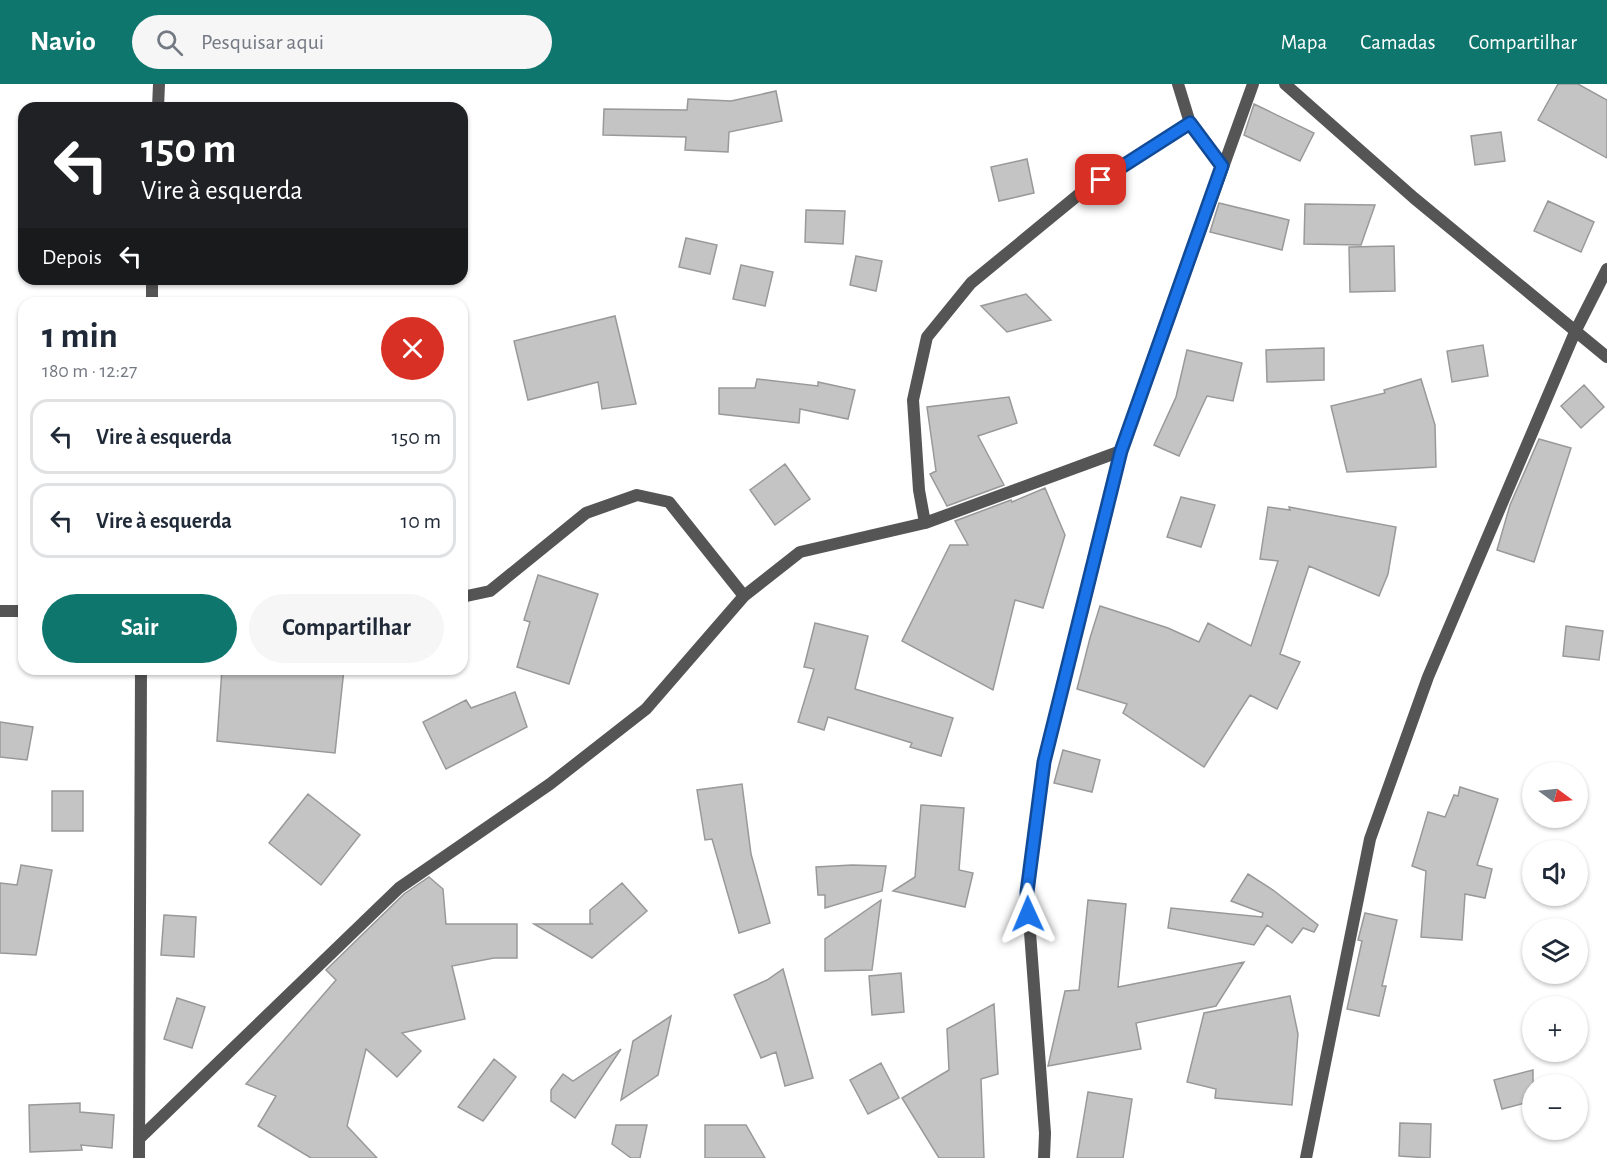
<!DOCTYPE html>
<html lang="pt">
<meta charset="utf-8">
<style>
:root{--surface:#fff;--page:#f6f6f7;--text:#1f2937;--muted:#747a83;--line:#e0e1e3;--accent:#0f766e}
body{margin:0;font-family:"Alegreya Sans",sans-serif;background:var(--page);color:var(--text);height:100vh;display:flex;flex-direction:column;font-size:22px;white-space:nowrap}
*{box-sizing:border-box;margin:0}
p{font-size:20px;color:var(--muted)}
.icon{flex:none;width:33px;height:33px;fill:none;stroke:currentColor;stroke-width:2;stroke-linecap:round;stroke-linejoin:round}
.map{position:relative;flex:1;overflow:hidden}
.drawer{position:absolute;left:18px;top:213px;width:450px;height:378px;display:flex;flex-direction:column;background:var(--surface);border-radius:18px;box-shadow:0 2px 4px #0004}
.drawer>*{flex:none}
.guide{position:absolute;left:18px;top:18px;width:450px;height:183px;border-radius:18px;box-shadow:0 2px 4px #0004;background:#202124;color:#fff;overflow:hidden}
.needle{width:39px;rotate:105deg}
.tools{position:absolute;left:1522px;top:678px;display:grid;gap:12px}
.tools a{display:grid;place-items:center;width:66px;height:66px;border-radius:50%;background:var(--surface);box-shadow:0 2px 4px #0004;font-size:30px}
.pin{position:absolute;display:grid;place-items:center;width:51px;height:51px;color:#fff;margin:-26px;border-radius:12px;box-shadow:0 3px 9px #0006}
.me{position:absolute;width:66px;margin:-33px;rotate:359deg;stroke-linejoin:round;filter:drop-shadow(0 0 4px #0008)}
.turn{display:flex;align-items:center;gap:21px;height:126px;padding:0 24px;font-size:27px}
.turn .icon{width:78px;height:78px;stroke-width:2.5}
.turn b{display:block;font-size:42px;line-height:51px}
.then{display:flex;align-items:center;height:57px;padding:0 24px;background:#0003;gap:12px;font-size:22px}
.round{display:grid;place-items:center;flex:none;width:63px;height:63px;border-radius:32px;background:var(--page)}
.headline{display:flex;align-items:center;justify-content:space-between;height:102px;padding:0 24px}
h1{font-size:36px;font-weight:700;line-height:45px}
.action{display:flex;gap:12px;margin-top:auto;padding:12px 24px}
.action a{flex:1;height:69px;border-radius:36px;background:var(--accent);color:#fff;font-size:24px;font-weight:700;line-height:69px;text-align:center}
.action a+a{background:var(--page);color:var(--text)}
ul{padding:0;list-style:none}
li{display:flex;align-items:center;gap:18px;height:75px;margin:0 12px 9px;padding:0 12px;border:3px solid var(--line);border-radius:18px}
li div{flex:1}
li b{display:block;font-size:22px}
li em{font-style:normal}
header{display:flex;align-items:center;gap:36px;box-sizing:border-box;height:84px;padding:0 30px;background:var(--accent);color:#fff}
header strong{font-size:28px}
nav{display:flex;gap:33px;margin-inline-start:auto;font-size:21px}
.search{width:420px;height:54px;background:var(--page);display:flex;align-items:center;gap:15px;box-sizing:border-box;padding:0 21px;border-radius:33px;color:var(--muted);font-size:22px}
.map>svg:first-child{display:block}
.building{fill:#c4c4c4;stroke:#999;stroke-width:1.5}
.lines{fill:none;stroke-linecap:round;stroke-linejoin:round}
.minor{stroke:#555;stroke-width:12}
.route-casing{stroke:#114b97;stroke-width:15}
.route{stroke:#1a73e8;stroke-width:10}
</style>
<header>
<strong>Navio</strong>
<div class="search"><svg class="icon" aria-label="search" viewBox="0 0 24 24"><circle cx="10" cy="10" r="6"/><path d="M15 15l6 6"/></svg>Pesquisar aqui</div>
<nav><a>Mapa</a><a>Camadas</a><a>Compartilhar</a></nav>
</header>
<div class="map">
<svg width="1607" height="1074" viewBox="0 0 1607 1074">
<rect width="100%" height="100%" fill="#fff"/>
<path class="building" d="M1558 0H1578L1607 16V74L1538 36Z
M776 7 782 37 729 48 728 68 685 66 686 53 603 51 604 25 687 26 688 15 731 17Z
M1254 20 1314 49 1300 77 1244 51Z
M1501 48 1505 77 1475 81 1471 52Z
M1027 75 1034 109 999 117 991 83Z
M1548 117 1594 138 1581 168 1534 147Z
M1219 119 1289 136 1282 166 1210 148Z
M1305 120 1375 121 1361 161 1304 160Z
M806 126 845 127 843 160 805 158Z
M686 154 717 161 710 190 679 183Z
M1394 162 1395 207 1350 208 1349 163Z
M856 172 882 177 876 207 850 201Z
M741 181 773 188 765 222 733 215Z
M1026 210 1051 236 1007 248 981 222Z
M615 232 636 320 602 325 598 298 528 316 514 257Z
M1483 261 1488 292 1452 298 1447 267Z
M1324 264V296L1267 298 1266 266Z
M1187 266 1242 279 1233 317 1207 312 1179 372 1154 361 1176 313Z
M757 295 818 302V298L855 306 848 335 800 325 799 339 719 330V304H755Z
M1421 295 1435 341 1436 383 1347 388 1331 322 1385 309 1384 306Z
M1584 301 1604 323 1581 344 1561 322Z
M1009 313 1017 339 978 352 1004 401 947 422 930 390 936 387 927 323Z
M1539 355 1571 364 1534 478 1497 466 1510 421Z
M785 380 810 415 775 441 750 406Z
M1045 404 1065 451 1043 524 1015 516 993 606 902 557 950 461H968L955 437 1011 416 1012 418Z
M1181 413 1215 421 1201 463 1167 453Z
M1268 423 1290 426 1289 423 1396 443 1388 490 1379 512 1309 482 1280 570 1300 578 1277 625 1250 611 1204 683 1123 629 1127 620 1077 605 1090 554 1100 522 1168 544 1199 558 1208 539 1251 562 1278 477 1260 475Z
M538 491 598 510 569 600 517 583 530 538 524 536Z
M815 539 868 552 855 605 953 634 941 672 910 663 912 659 828 633 824 646 798 638 814 585 804 583Z
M1566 542 1603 547 1599 576 1563 572Z
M222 585H344L335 669 217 657Z
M515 608 527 643 446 685 423 638 466 616 471 624Z
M0 638 33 643 27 676 0 673Z
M1063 666 1100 676 1092 708 1054 699Z
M742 700 751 770 770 839 739 849 712 755 705 756 697 706Z
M1460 703 1498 715 1477 781 1492 785 1485 814 1465 810 1462 856 1421 853 1426 787 1412 782 1428 728 1445 733 1454 711 1458 712Z
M52 707H83V747H52Z
M308 710 360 751 321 801 269 759Z
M921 721 964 724 959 786 973 789 965 823 893 807 915 793Z
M21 781 52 786 36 871 0 869V799L17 801Z
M852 781 886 782 882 807 825 824V811H818L816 783Z
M1248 790 1273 806 1318 841 1314 848 1303 844 1292 859 1267 841 1254 861 1168 844 1171 824 1262 833 1263 829 1231 817Z
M429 793 443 805 446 840H517V874H494L452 882 465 935 402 949 421 967 397 993 366 965 347 1042 377 1074H311L258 1042 276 1012 246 1000 336 896 326 886 404 810Z
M622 799 647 827 592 874 534 840H593L590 839V826Z
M881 816 872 886 825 887V855Z
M1088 816 1126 820 1118 903 1244 878 1216 922 1136 939 1141 965 1048 982 1065 907 1079 906Z
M1365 829 1397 836 1382 902H1386L1379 932 1347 925 1362 857 1358 856Z
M164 831 196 833 194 873 161 871Z
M783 885 813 994 785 1002 776 968 761 974 734 911 767 896Z
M901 889 904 928 872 931 869 892Z
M1290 912 1298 950 1292 1021 1215 1014 1216 1005 1187 998 1204 929Z
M177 914 205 923 192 964 164 955Z
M994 920 998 990 981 995 984 1074H939L902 1014 949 986 947 945Z
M671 932 658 991 621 1016 633 957Z
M621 965 575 1034 551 1017V1006L563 990 573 997Z
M494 975 516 993 483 1037 458 1023Z
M881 979 899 1014 868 1030 850 996Z
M1533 986V1017L1502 1025 1494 996Z
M1088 1008 1132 1015 1123 1074H1077Z
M80 1019V1028L114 1031 112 1064 81 1061 82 1066 30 1068 29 1021Z
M1400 1039 1431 1040 1430 1074 1399 1072Z
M616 1041H647L640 1074H631L612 1060Z
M705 1041H746L765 1074H705Z"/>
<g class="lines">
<path class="minor" d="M1178 0 1190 39 1222 82
M1285 0 1414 114 1607 273
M158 24 159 0
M152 219V195
M925 439 919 406 913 316 927 253 971 199 1083 107 1190 39
M462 513 490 507 586 429 637 411 669 418 744 512
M0 527H24
M141 1053 399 804 550 700 646 625 744 512 800 468 925 439 1121 367
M139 1074 141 585
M1044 1074 1045 1049 1027 808 1044 678 1121 367 1253 0
M1306 1074 1370 755 1428 593 1575 248 1607 185"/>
</g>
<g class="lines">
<defs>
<path id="route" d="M1028 830 1027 808 1044 678 1121 367 1222 82 1190 39 1101 96"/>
</defs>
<use href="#route" class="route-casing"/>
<use href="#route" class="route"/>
</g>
</svg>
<div class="tools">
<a><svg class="needle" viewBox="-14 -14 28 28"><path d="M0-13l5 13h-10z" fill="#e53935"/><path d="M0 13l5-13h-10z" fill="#747a83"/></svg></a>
<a><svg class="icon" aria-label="sound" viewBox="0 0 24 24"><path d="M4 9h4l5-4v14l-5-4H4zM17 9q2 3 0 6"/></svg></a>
<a><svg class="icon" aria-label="layers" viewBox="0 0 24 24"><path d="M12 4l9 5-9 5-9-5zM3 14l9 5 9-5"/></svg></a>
<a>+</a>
<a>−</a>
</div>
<div class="pin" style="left:1101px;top:96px;background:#d93025"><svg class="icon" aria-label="arrive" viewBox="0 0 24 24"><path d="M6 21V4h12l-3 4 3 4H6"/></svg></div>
<svg class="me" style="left:1028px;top:830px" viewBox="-20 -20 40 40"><path d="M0-17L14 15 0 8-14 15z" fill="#1a73e8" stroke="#fff" stroke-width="4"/></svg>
<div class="guide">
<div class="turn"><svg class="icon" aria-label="left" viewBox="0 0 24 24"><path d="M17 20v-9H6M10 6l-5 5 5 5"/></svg><div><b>150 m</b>Vire à esquerda</div></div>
<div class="then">Depois<svg class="icon" aria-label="left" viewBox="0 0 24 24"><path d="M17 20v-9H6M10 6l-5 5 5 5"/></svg></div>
</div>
<section class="drawer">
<div class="headline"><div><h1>1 min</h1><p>180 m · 12:27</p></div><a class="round" style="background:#d93025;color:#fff"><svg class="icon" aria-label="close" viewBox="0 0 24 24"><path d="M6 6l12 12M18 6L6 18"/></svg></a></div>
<ul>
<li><svg class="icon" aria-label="left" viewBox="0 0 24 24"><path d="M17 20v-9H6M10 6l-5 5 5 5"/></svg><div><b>Vire à esquerda</b></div><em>150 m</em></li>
<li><svg class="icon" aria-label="left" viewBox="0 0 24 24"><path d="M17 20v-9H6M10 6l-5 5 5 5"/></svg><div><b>Vire à esquerda</b></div><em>10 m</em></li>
</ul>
<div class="action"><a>Sair</a><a>Compartilhar</a></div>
</section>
</div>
